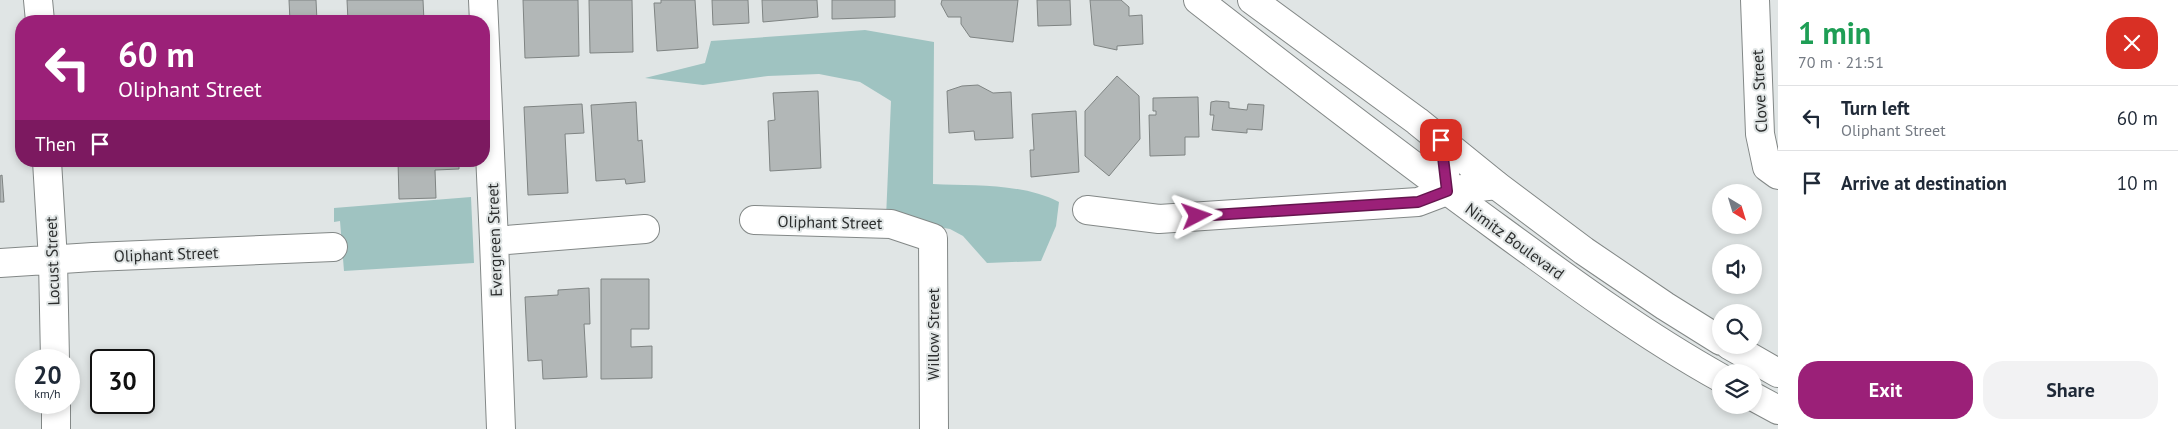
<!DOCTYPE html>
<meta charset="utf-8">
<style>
:root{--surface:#fff;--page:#f2f2f3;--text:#1f2937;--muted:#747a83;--line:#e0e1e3;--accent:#9b2078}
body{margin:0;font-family:"PT Sans",sans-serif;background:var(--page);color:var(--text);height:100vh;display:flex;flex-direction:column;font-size:19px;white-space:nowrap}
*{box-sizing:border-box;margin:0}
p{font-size:16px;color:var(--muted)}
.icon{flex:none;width:28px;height:28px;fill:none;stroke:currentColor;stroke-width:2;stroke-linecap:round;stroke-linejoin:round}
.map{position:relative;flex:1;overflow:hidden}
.panel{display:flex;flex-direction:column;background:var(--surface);width:400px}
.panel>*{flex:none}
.guide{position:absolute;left:15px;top:15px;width:475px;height:152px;border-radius:20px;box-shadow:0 2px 8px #0003;background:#9b2078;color:#fff;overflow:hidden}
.needle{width:32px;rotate:142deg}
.buttons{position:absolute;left:1712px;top:184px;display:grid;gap:10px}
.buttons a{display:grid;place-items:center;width:50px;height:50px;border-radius:50%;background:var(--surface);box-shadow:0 2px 8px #0003;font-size:25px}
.speed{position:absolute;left:15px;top:349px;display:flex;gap:10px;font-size:25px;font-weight:700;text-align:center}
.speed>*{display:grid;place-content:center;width:65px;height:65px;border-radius:50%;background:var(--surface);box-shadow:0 2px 8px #0003;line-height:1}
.speed small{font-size:12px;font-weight:400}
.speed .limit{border:2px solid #111;border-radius:8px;background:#fff;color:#111}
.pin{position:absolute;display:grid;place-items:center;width:42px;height:42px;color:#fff;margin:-21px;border-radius:10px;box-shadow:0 2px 8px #0006}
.me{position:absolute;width:55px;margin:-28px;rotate:86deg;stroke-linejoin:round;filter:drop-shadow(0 0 4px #0008)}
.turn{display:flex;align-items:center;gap:18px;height:105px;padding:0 20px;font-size:22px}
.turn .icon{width:65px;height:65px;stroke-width:2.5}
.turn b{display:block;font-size:35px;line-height:42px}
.then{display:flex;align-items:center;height:48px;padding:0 20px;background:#0003;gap:10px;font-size:19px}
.round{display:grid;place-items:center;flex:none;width:52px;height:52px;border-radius:20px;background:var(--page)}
.overview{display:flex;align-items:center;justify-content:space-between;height:85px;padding:0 20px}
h1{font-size:30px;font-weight:800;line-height:38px;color:#1e9e55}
.action{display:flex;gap:10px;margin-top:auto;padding:10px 20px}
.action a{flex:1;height:58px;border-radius:20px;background:var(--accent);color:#fff;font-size:20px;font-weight:800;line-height:58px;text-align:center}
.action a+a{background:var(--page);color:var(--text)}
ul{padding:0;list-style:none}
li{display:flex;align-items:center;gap:15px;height:65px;padding:0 20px;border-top:1px solid var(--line)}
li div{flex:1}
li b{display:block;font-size:19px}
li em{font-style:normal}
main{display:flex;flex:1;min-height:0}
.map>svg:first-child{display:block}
.green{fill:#9fc3c1}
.building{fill:#b2b7b7;stroke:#7f8483}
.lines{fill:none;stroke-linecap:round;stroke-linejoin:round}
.street-casing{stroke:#838887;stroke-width:30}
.primary-casing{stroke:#838887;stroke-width:30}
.street{stroke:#fff;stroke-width:28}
.primary{stroke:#fff;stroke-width:28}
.route-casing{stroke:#65154e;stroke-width:12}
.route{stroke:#9b2078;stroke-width:9}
.labels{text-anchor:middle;stroke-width:4;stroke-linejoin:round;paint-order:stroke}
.street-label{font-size:16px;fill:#2c2e2e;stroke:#e0e5e5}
</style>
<main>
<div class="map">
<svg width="1778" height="429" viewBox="0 0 1778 429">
<rect width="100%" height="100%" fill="#e0e5e5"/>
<path class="green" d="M865 30 934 42 933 184C974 186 1022 183 1059 202L1056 226 1041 261 987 263 963 236 950 229 886 218 891 101 860 82 819 74 768 76 703 85 645 78 705 63 711 41Z
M471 197 474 263 344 271 340 221 334 222V208Z"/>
<path class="building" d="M289 0H316L317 21H290Z
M347 0H423L424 21H348Z
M523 0H578L579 56 525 58Z
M589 0H632L633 52 590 53Z
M661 0H695L698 48 657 51 654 3H661Z
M712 0H748L749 23 713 25Z
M762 0H817L818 17 763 22Z
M832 0H895V17L832 19Z
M942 0H1018L1013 42 970 37 961 24V17H948L941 4Z
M1037 0H1070L1071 25 1038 26Z
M1090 0H1121L1129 7V16L1142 15 1143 44 1117 46V50L1094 45Z
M1117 76 1139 96 1140 139 1109 176 1085 156V111Z
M978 85 993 93 1011 92 1013 138 975 140 974 131 949 133 947 91 962 86Z
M818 91 821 168 770 171 768 121 775 120 773 93Z
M1198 97 1199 137H1185V155L1150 156 1149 115H1156V111H1153V98Z
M1216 101 1229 102V108L1247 110 1248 104 1264 105 1262 130 1247 129V133L1212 130 1214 115H1210L1211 102Z
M636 102 638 141 642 140 645 182 626 184 625 179 596 181 591 105Z
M582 104 584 133 565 134 568 193 528 195 524 107Z
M1076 111 1079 172 1031 177 1030 150H1034L1032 114Z
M398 161H459V169L435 170 436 198 399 199Z
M2 175 4 202H0V176Z
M601 279H649V329H631V347L652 346V378L601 379Z
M589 288 590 324H584L587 377 543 379 542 360 528 361 525 297 558 295V290Z"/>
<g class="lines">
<defs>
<path id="street" d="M38 0 40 21
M483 0 494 241 501 429
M1755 0 1760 134 1767 167 1778 175
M1441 140 1447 191
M47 161 53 260 55 360
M1087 210 1159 219 1418 202 1447 191 1496 185
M754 220 891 224 933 238 934 429
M494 241 645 229
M0 263 93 257 333 247
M56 402V429"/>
<path id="primary" d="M1198 0C1298 78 1399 156 1502 231 1573 283 1644 335 1721 378
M1252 0 1417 121 1496 185 1584 251 1665 306 1721 341
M1729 345 1778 373
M1754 397 1778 410"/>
</defs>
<use href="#street" class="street-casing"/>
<use href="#primary" class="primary-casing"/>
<use href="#street" class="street"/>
<use href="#primary" class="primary"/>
</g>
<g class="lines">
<defs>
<path id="route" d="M1197 216 1418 202 1447 191 1441 140"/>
</defs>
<use href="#route" class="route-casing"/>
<use href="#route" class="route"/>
</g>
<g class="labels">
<g class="street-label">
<text transform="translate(1759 91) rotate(-93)" y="6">Clove Street</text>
<text transform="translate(830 222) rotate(1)" y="6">Oliphant Street</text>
<text transform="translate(494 240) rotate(-92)" y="6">Evergreen Street</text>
<text transform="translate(1515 241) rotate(36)" y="6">Nimitz Boulevard</text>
<text transform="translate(166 254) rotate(-2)" y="6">Oliphant Street</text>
<text transform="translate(52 261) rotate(-92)" y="6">Locust Street</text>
<text transform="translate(933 334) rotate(-90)" y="6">Willow Street</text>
</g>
</g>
</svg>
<div class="buttons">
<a><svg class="needle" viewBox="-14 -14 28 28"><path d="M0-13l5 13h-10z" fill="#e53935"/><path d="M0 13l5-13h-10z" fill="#747a83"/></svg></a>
<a><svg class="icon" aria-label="sound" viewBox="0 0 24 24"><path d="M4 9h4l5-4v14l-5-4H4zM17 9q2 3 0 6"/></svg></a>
<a><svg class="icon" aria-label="search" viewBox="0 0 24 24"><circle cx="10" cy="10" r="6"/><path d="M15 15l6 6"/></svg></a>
<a><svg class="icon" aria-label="layers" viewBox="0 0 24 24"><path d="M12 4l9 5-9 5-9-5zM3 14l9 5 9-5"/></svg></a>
</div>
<div class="speed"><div>20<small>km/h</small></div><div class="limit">30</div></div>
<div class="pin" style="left:1441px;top:140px;background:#d93025"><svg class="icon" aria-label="arrive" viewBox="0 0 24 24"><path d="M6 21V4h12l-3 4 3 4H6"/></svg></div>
<svg class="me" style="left:1197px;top:216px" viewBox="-20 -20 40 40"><path d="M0-17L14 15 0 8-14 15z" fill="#9b2078" stroke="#fff" stroke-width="4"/></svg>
<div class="guide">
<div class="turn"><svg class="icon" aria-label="left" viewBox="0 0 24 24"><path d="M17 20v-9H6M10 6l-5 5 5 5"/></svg><div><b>60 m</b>Oliphant Street</div></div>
<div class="then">Then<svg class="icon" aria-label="arrive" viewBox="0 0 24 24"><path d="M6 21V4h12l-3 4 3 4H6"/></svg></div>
</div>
</div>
<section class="panel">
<div class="overview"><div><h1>1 min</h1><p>70 m · 21:51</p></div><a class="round" style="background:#d93025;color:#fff"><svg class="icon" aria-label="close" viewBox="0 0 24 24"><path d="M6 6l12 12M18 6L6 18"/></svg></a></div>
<ul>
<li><svg class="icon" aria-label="left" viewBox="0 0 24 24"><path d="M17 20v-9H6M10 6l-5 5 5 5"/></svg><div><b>Turn left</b><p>Oliphant Street</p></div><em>60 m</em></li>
<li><svg class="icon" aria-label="arrive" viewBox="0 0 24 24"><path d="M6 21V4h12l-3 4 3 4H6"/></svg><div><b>Arrive at destination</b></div><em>10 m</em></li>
</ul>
<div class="action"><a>Exit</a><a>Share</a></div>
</section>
</main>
